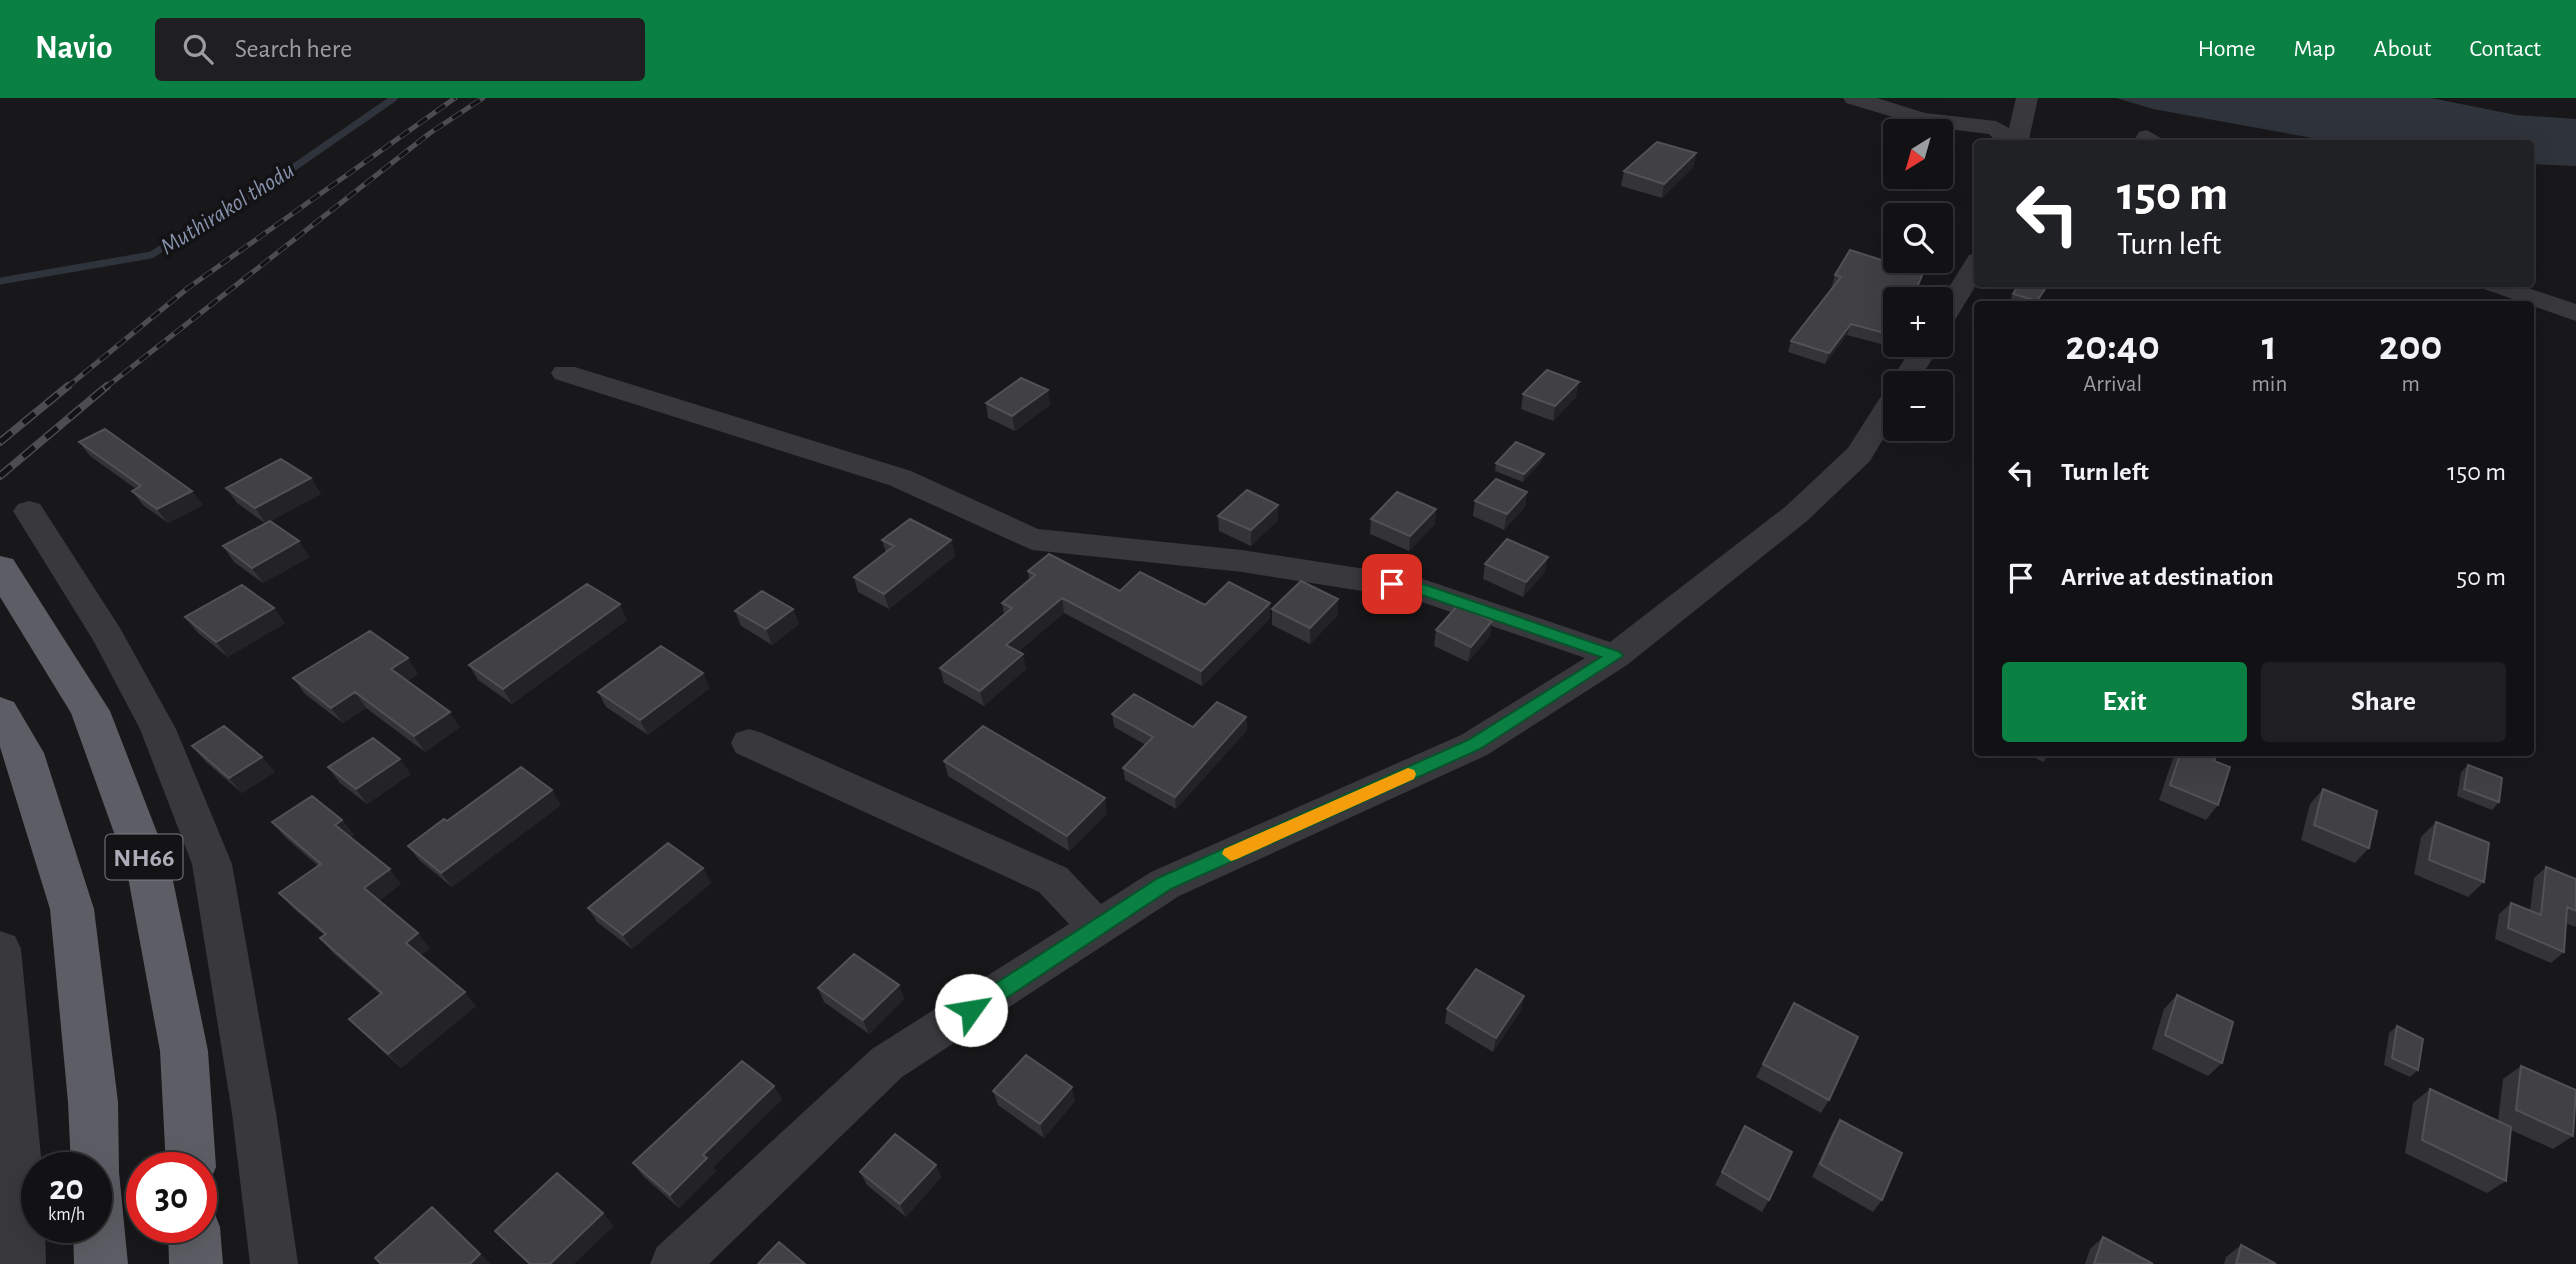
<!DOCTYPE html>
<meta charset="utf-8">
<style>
:root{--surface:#121113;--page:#1f1f21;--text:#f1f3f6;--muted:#9c9da0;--line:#313133;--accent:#0b8043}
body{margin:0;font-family:"Alegreya Sans",sans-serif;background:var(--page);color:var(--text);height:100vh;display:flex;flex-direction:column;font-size:26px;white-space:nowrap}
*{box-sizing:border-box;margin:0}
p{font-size:23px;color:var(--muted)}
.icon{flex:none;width:38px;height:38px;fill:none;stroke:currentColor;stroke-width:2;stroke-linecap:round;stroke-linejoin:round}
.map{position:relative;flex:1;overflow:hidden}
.side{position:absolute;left:1974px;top:203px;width:560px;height:455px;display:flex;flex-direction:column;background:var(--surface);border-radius:7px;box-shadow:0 7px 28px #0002,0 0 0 2px var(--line)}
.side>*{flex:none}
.top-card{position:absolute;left:1974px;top:42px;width:560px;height:147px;border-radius:7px;box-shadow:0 7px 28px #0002,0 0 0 2px var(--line);background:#202124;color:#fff;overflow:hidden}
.needle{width:46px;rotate:217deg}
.tools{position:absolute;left:1883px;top:21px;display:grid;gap:14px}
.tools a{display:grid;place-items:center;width:70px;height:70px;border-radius:7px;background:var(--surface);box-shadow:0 7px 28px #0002,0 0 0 2px var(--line);font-size:35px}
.speed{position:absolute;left:21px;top:1054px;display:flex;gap:14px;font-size:35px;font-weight:700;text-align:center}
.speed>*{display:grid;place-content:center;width:91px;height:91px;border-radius:50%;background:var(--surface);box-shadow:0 7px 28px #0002,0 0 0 2px var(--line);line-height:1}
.speed small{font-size:18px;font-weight:400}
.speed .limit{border:10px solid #d22;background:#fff;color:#111}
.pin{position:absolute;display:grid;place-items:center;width:60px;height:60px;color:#fff;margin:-30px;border-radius:14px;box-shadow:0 4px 10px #0006}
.me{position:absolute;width:77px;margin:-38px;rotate:58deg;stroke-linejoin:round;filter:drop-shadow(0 0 5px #0008)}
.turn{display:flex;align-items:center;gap:24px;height:147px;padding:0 28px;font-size:32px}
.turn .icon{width:91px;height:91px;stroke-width:2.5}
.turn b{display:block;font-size:49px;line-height:60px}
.eta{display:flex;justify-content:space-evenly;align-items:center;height:119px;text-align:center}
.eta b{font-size:42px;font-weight:600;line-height:49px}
.primary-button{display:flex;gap:14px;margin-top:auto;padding:14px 28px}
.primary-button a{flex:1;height:80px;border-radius:7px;background:var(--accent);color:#fff;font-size:28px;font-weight:600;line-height:80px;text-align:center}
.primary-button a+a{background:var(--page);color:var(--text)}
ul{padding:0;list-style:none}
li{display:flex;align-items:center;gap:21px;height:105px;padding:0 28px}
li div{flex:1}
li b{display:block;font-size:26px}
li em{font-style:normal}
header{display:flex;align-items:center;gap:42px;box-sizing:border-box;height:98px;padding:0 35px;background:var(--accent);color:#fff}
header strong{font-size:33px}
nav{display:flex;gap:38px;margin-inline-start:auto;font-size:24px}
.search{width:490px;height:63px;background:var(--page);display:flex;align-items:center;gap:18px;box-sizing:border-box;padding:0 24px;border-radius:7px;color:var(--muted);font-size:26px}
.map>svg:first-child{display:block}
.water{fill:#2f333b}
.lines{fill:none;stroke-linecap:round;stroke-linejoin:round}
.stream{stroke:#2f333b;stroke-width:7}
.minor{fill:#39393d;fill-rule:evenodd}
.trunk{fill:#5d5d65;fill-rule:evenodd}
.rail-far1-casing{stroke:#4c4c52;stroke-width:5}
.rail-casing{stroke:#4c4c52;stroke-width:8}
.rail-far1{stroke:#131214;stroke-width:3.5;stroke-dasharray:11;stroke-linecap:butt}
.rail{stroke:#131214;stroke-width:5;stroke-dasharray:15;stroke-linecap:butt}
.wall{fill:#343337}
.shaded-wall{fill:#232225}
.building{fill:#414044;stroke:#515156;stroke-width:2}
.route{fill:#0b8043;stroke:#07532c;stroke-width:2}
.slow{fill:#f59e0b}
.labels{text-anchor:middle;stroke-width:7;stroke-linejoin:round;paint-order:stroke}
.far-water-label{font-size:24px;font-style:italic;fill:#8792ad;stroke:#131214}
.shield{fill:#131214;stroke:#7d7e86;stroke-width:2}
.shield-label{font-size:26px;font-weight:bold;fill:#abacb7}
</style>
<header>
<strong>Navio</strong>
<div class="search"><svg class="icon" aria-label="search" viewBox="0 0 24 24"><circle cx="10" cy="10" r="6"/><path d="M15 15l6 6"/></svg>Search here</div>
<nav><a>Home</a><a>Map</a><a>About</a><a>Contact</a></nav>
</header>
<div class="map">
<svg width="2576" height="1166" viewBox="0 0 2576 1166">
<rect width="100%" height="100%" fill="#181719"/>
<path class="water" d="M2116 0H2431L2516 17 2576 21V68L2531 66 2530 46 2340 45 2153 11Z"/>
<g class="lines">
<path class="stream" d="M0 183 151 157 277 81 394 0"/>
<path class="minor" d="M1843 0H1877L1925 15 1996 23 2009 30 2016 0H2038L2028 46H1999L1989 36 1923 28 1846 5Z
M2147 32 2171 46 2139 44 2136 39 2139 34Z
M1978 155V184L1950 230 1941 232V202L1969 157Z
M2480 186H2516L2576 206V223L2484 191Z
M1914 247H1941L1917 285H1895V321L1870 363 1807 423 1627 567 1487 657 1179 798 902 979 709 1166H650L657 1149 872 951 1069 826 1039 794 736 655 731 645 736 635 749 631 762 635 1067 770 1101 806 1151 774 1461 637 1585 560 1413 501 1242 474 1032 452 889 387 555 281 551 275 555 269H575L911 373 1038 431 1242 452 1417 479 1610 544 1785 409 1848 350 1885 292 1892 290 1889 285Z
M29 403 40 406 120 530 176 631 232 766 276 1015 298 1166H250L232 1015 192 766 140 631 93 542 13 413 18 406Z
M0 833 15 838 21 851 42 1069H37V1129H45L46 1166H0Z"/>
<path class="trunk" d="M0 458 13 461 110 613 170 768 208 953 216 1069 209 1086 201 1089V1069H166L160 953 126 768 71 615 0 499Z
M0 599 14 604 44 655 94 811 118 1004 119 1074 128 1166H74L73 1129H96V1069H71L68 1004 50 811 0 649Z
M201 1106 213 1111 220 1129 223 1166H169L168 1129H201Z"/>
<defs>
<path id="rail-far1" d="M66 290 188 190 455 0
M105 290 430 35 483 0"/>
<path id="rail" d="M0 344 68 288
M0 378 107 288"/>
</defs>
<use href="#rail-far1" class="rail-far1-casing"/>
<use href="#rail" class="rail-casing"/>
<use href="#rail-far1" class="rail-far1"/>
<use href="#rail" class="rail"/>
</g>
<path class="wall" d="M1696 55 1693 69 1662 100 1621 88 1624 73Z
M1835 177 1895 201V242L1892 249 1847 237 1825 266 1788 254 1791 243 1833 188H1832Z
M2019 186H2050L2036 206H2008L2013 196Z
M1523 296 1576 299 1553 323 1521 311Z
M986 305 1050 307 1015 333 988 320Z
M79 344 203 407 168 425 143 407 132 393 136 391 90 358Z
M1544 356 1542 363 1523 384 1495 373 1496 365Z
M311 380 321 396 270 423 310 459 263 485 234 464 223 448 265 425 237 405 226 390Z
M1527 394 1525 409 1504 432 1473 418 1475 403Z
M1436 411 1435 426 1409 453 1370 436 1371 421Z
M1218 418 1278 422 1251 448 1219 433Z
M882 442H951L955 458 889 511 858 494 854 479 886 455Z
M1485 466 1545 474 1523 499 1483 481Z
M1028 473 1120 493 1205 507 1270 505V520L1202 588 1064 515 1018 554 1026 571 984 608 944 585 940 570 1004 516 1002 505 1029 482Z
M274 510 285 525 228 559 198 535 185 519Z
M793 511 799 526 772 547 741 528 735 513Z
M1272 511 1338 517 1310 546 1272 527Z
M627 522 512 606 478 582 469 567Z
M1492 523 1490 538 1468 564 1434 548 1436 532Z
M418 576 407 583 460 629 425 654 366 610 343 625 305 596 293 580Z
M710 590 648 637 606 609 598 594Z
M1112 616 1193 629 1246 619 1247 632 1176 711 1125 682 1123 670 1146 647 1114 629Z
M192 648 262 659 275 674 242 695 206 664Z
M2021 654H2049L2044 664Z
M2175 654H2217L2214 663 2218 707 2206 722 2159 702Z
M944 663 1107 715 1069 753 948 678Z
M2468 667 2499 704 2492 712 2457 698 2461 674Z
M328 669 411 676 367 706 340 685Z
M2323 691 2369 750 2355 765 2301 742 2310 706Z
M561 707 452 789 419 762 408 748 447 723Z
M342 722 354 737 351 739 401 786 379 803 430 850 421 857 476 908 401 970 363 935 349 921 381 897 333 855 320 840 324 837 293 810 279 795 318 768 285 739 272 724Z
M2436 724 2484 784 2468 799 2414 776 2421 739Z
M2546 769 2576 781V827L2575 829 2566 825 2564 854 2551 865 2495 841 2499 816 2511 805 2530 813 2534 780Z
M703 770 711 785 632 851 597 824 588 810Z
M899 887 904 901 869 936 824 904 818 890Z
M2177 897 2222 965 2208 978 2152 951 2164 911Z
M1524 898 1521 912 1493 954 1445 925 1447 911Z
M1794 905 1829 1002 1821 1015 1756 979Z
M2397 928 2418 972 2410 979 2384 967 2389 935Z
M2521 968 2573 1038 2553 1051 2511 1032 2506 1083 2487 1095 2405 1055 2413 1005 2430 991 2498 1023 2503 981Z
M993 993 1075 1003 1044 1040 998 1007Z
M782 1001 713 1069 716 1073 679 1110 643 1078 633 1065Z
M1840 1022 1882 1102 1873 1114 1812 1079 1832 1035Z
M1745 1028 1769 1102 1762 1114 1715 1087Z
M936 1067 941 1079 906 1119 867 1087 860 1074Z
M2103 1139 2153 1166H2085L2090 1151Z
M2241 1147 2276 1166H2224L2226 1159Z"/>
<path class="shaded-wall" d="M1696 55 1693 69 1662 100 1664 86Z
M2048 186H2050L2036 206H2035Z
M1851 226 1847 237 1825 266 1829 255Z
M1579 284 1576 299 1553 323 1555 308Z
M1048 292 1050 307 1015 333 1012 318Z
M1544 356 1542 363 1523 384 1524 376Z
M311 380 321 396 266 426 255 410Z
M192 393 203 407 168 425 157 411Z
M1527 394 1525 409 1504 432 1507 416Z
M1278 407V422L1251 448V432Z
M1436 411 1435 426 1409 453 1410 438Z
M951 442 955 458 889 511 884 496Z
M299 443 310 459 263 485 252 470Z
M1548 459 1545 474 1523 499 1526 484Z
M1062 500 1064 515 1009 562 1006 547Z
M1338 501V517L1310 546V530Z
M1270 505V520L1202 588 1201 573Z
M620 506 627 522 512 606 503 591Z
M274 510 285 525 228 559 216 544Z
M793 511 799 526 772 547 766 531Z
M1492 523 1490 538 1468 564 1471 549Z
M1023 556 1026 571 984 608 980 593Z
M408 560 418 576 401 586 391 571Z
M703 575 710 590 648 637 640 622Z
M355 594 366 610 343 625 331 610Z
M450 614 460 629 425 654 414 638Z
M1246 619 1247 632 1176 711 1175 699Z
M262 659 275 674 242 695 229 680Z
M400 661 411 676 367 706 356 691Z
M552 692 561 707 452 789 441 775Z
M1105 700 1107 715 1069 753 1067 738Z
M342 722 354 737 347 741 335 727Z
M703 770 711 785 632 851 623 837Z
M390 771 401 786 376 805 364 790Z
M418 835 430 850 418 859 406 845Z
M899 887 904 901 869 936 863 922Z
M465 894 476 908 401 970 388 956Z
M1524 898 1521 912 1493 954 1496 940Z
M774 988 782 1001 713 1069 716 1073 679 1110 670 1097 703 1057Z
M1072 989 1075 1003 1044 1040 1040 1026Z
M936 1067 941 1079 906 1119 900 1106Z
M603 1115 614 1128 574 1166H550Z
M445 1122 491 1166H470Z"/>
<path class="building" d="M1657 44 1696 55 1664 86 1624 73Z
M1850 152 1923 175 1912 201H1895V238L1851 226 1829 255 1791 243 1841 179 1835 177Z
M2019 186H2048L2037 203 2013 196Z
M1547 272 1579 284 1555 308 1523 296Z
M1021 280 1048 292 1012 318 986 305Z
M105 331 192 393 157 411 132 393 141 388 79 344Z
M1516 344 1544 356 1524 376 1496 365Z
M281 361 311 380 255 410 226 390Z
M1496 381 1527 394 1507 416 1475 403Z
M1247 392 1278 407 1251 432 1218 418Z
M1397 394 1436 411 1410 438 1371 421Z
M910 421 951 442 884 496 854 479 894 448 882 442Z
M270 423 299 443 252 470 223 448Z
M1507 441 1548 459 1526 484 1485 466Z
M1049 456 1120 493 1140 474 1205 507 1229 484 1270 505 1201 573 1062 500 1006 547 1023 556 980 593 940 570 1012 510 1002 505 1035 477 1028 473Z
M1301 483 1338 501 1310 530 1272 511Z
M587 486 620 506 503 591 469 567Z
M242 487 274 510 216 544 185 519Z
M762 493 793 511 766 531 735 513Z
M1458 507 1492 523 1471 549 1436 532Z
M370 533 408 560 391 571 450 614 414 638 355 594 331 610 293 580Z
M661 548 703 575 640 622 598 594Z
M1134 596 1193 629 1217 604 1246 619 1175 699 1123 670 1153 639 1112 616Z
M224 628 262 659 229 680 192 648Z
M983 628 1105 700 1067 738 944 663Z
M373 640 400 661 356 691 328 669Z
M2181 654H2217L2214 663 2230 669 2218 707 2170 687Z
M2468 667 2502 680 2499 704 2464 691Z
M521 669 552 692 441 775 408 748 444 721 447 723Z
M2323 691 2377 713 2369 750 2314 727Z
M312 698 342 722 335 727 390 771 364 790 418 835 406 845 465 894 388 956 349 921 382 895 320 840 326 836 279 795 321 766 272 724Z
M2436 724 2489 745 2484 784 2429 762Z
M668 745 703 770 623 837 588 810Z
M2546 769 2576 781V813L2567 809 2564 854 2508 830 2511 805 2541 817Z
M854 856 899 887 863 922 818 890Z
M1476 871 1524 898 1496 940 1447 911Z
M2177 897 2233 924 2222 965 2165 937Z
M1794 905 1858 939 1829 1002 1763 966Z
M2397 928 2423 941 2418 972 2392 960Z
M1026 957 1072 989 1040 1026 993 993Z
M742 963 774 988 703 1057 707 1060 670 1097 633 1065Z
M2521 968 2576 992 2573 1038 2516 1012Z
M2430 991 2511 1029 2506 1083 2422 1042Z
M1840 1022 1902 1055 1882 1102 1820 1066Z
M1745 1028 1792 1054 1769 1102 1722 1074Z
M895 1036 936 1067 900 1106 860 1074Z
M557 1075 603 1115 550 1166H530L495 1133Z
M432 1109 480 1156 470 1166H381L375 1160Z
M2103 1139 2153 1166H2094Z
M779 1144 805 1166H758Z
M2241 1147 2276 1166H2236Z"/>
<path class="route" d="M1392 481 1423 486 1620 554 1623 558 1480 651 1171 791 978 919 971 921 964 919 962 912 964 906 1158 780 1468 642 1601 559 1416 495 1387 490 1385 486Z"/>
<path class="slow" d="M1408 670 1414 672 1416 676 1414 681 1237 761 1231 763 1222 756 1224 751Z"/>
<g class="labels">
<g class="far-water-label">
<text transform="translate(227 110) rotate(-32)" y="8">Muthirakol thodu</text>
</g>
<rect class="shield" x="105.5" y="736.5" width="77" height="45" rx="5"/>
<g class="shield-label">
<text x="144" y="768">NH66</text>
</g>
</g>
</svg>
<div class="tools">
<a><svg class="needle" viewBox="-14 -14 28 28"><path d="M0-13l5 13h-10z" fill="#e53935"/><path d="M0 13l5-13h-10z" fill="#9c9da0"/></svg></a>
<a><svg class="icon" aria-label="search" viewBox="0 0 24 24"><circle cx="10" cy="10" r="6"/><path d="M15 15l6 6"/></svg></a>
<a>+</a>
<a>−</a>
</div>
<div class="speed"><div>20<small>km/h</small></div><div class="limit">30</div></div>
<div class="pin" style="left:1392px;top:486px;background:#d93025"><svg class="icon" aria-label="arrive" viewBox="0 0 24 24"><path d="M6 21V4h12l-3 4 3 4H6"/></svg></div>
<svg class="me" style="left:971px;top:912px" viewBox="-20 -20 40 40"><circle r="19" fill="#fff"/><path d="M0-13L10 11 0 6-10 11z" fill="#0b8043"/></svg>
<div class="top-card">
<div class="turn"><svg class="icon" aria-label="left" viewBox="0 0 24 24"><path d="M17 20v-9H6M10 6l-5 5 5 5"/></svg><div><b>150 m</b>Turn left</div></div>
</div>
<section class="side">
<div class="eta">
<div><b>20:40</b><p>Arrival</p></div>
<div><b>1</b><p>min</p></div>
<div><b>200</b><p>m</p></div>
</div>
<ul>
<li><svg class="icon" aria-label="left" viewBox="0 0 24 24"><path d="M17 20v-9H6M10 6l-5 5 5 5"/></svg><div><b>Turn left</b></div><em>150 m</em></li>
<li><svg class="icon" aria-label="arrive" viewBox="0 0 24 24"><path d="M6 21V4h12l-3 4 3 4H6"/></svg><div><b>Arrive at destination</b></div><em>50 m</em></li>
</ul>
<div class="primary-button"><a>Exit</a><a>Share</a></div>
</section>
</div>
